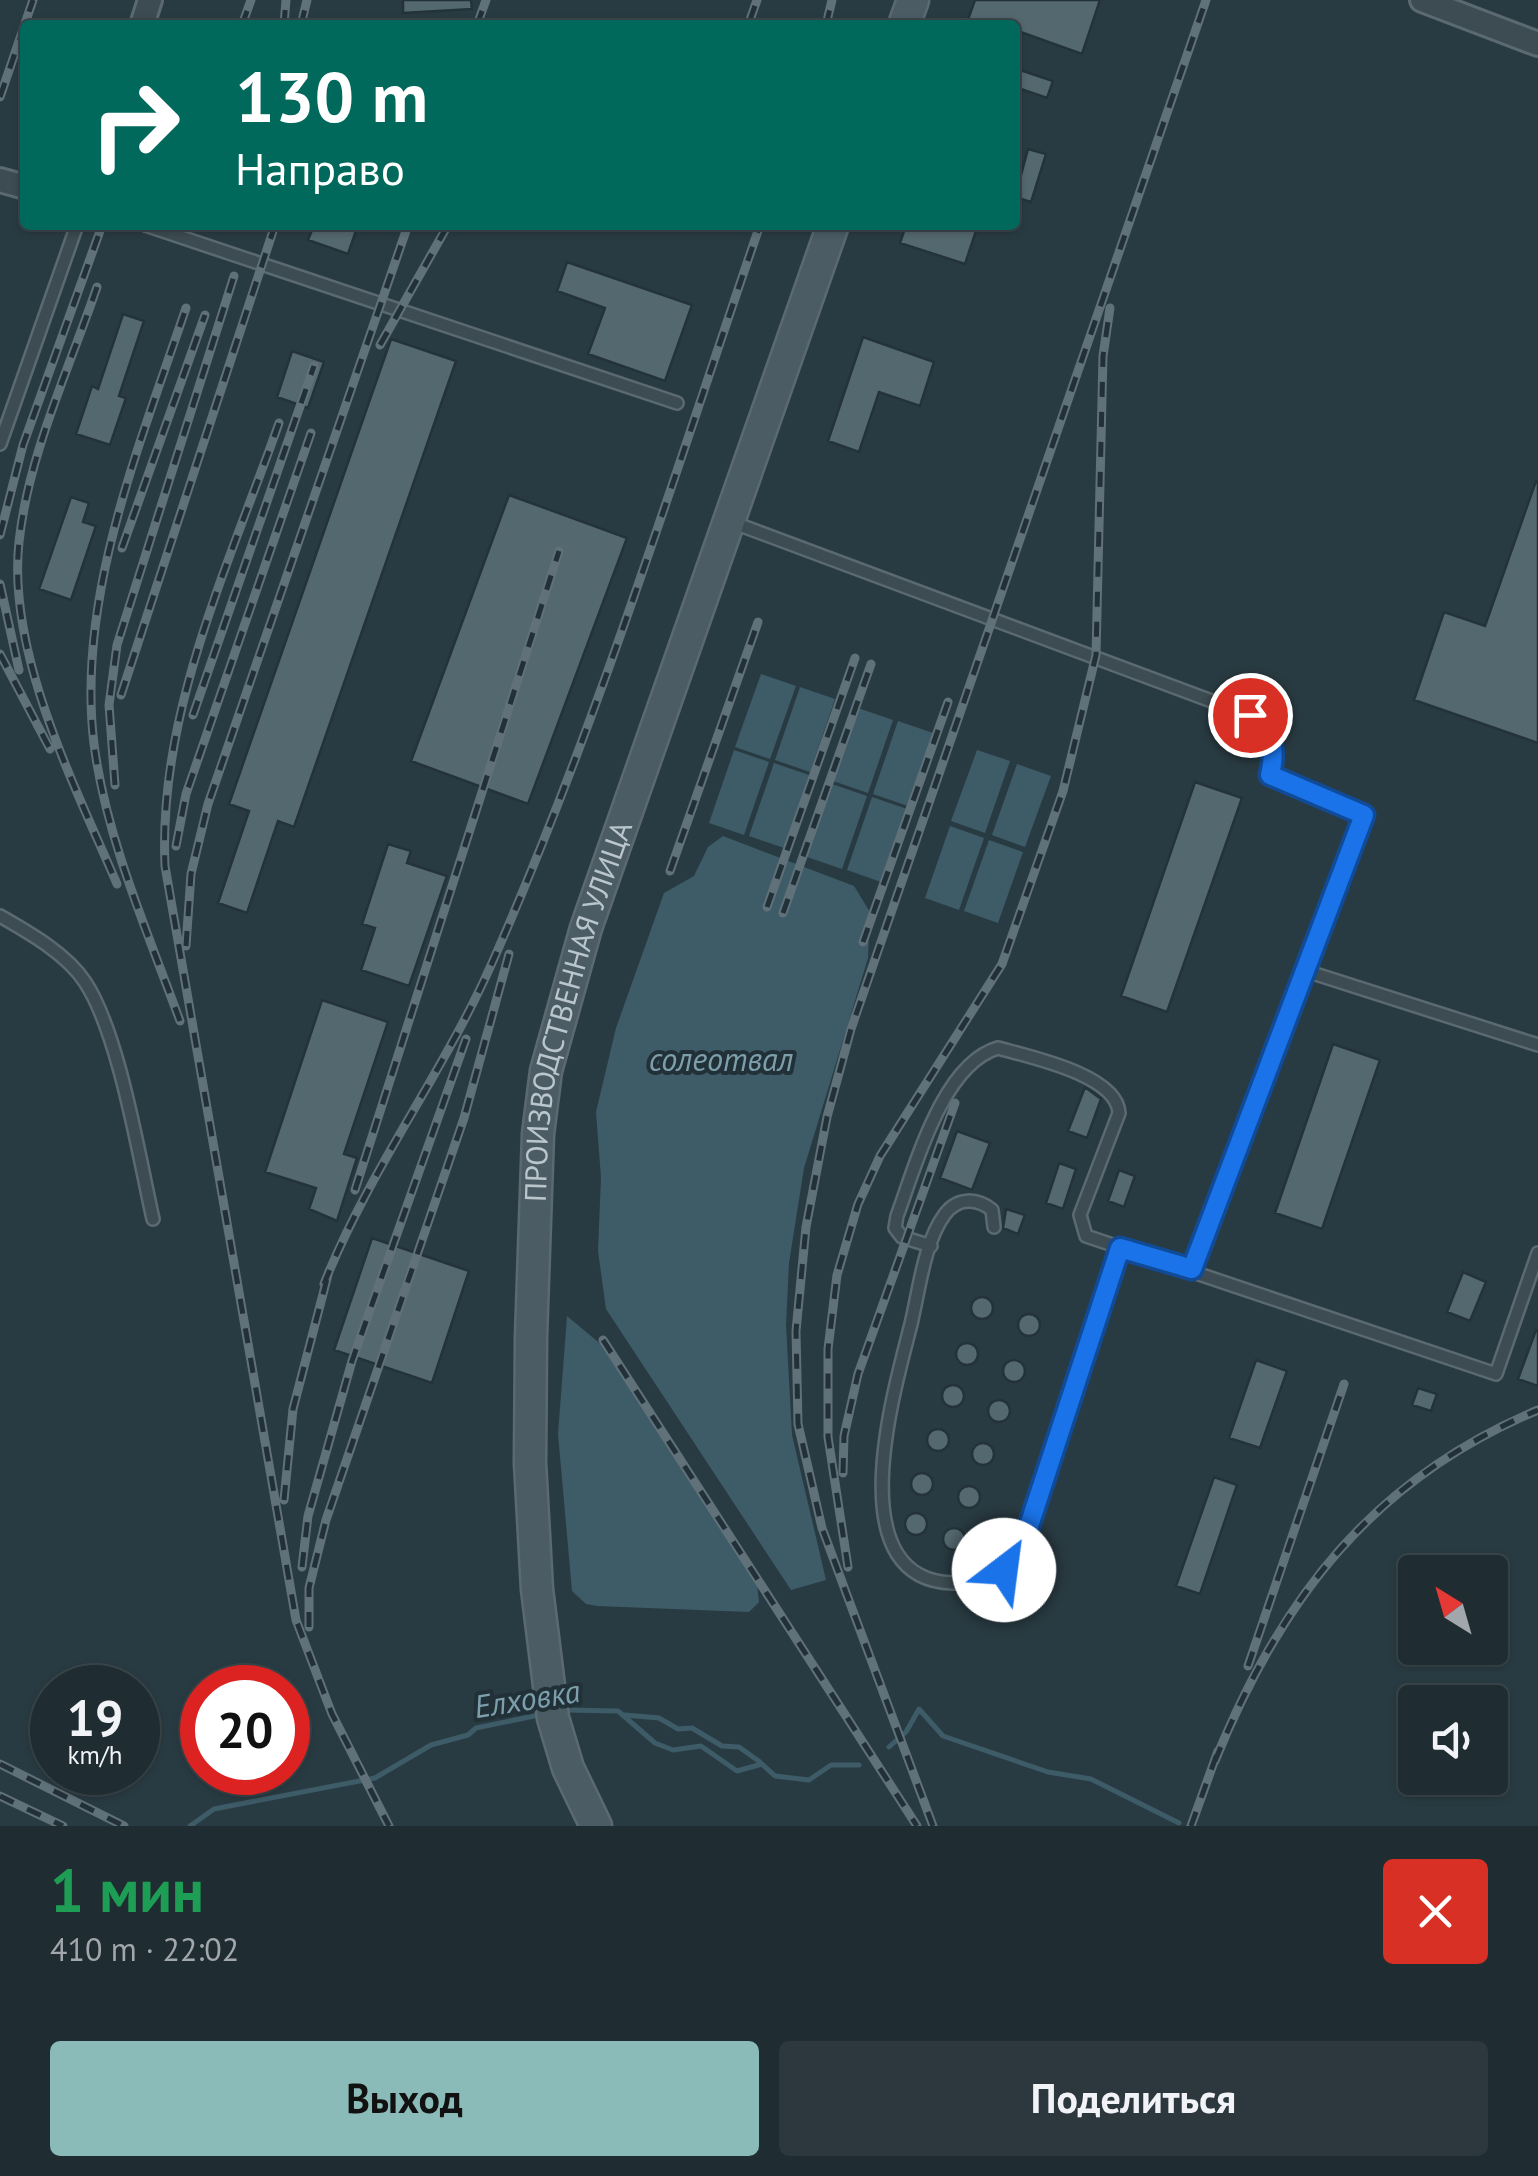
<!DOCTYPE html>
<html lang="ru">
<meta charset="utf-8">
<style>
:root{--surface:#1f2c32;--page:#2c383e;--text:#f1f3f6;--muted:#a1a7ac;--line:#3c484d;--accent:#8bbbb9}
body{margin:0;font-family:"PT Sans",sans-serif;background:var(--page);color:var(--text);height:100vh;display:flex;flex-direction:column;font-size:38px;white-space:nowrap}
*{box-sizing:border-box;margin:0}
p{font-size:32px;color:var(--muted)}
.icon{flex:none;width:55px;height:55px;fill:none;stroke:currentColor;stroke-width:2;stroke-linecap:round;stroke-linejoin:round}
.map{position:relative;height:1826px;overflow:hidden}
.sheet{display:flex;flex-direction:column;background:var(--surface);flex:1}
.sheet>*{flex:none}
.banner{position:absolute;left:20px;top:20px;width:1000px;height:210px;border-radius:10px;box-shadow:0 2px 8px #0004,0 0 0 2px var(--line);background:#00695c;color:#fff;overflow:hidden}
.needle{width:65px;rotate:323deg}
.controls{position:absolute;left:1398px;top:1555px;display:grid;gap:20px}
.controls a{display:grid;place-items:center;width:110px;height:110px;border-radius:10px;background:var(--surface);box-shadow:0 2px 8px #0004,0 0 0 2px var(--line);font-size:50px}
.speed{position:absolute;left:30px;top:1665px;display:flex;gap:20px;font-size:50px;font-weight:700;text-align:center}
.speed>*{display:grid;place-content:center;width:130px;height:130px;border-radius:50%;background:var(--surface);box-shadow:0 2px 8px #0004,0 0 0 2px var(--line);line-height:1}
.speed small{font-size:25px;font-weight:400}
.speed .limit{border:15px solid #d22;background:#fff;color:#111}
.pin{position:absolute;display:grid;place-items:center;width:85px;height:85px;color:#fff;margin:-42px;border:5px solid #fff;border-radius:50%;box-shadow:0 2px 10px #0007}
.me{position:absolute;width:110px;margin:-55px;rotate:30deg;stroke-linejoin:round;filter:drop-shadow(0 0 8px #0008)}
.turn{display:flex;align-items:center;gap:35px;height:210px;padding:0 50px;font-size:45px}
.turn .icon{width:130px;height:130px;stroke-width:2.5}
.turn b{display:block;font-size:70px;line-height:85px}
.round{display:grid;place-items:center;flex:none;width:105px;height:105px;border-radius:10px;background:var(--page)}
.head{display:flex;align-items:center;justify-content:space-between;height:170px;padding:0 50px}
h1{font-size:60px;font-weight:700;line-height:75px;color:#1e9e55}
.primary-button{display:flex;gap:20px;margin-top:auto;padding:20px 50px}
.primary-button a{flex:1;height:115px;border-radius:10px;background:var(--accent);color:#111;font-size:40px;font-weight:700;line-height:115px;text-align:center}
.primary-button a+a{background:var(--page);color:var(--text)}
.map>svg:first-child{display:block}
.water{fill:#3e5b68}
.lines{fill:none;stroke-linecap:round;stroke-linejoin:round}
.stream{stroke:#3e5b68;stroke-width:5}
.building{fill:#54686f;stroke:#24333a;stroke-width:2.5}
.lane-casing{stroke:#5b6970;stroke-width:16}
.street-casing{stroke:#5b6970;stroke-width:28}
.secondary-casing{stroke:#5b6970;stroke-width:35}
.lane{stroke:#3d4c52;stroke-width:11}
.street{stroke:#3d4c52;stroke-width:22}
.secondary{stroke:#4b5c65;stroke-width:30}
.rail-casing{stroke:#607179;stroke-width:9}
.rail{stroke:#223138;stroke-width:5;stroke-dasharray:15;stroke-linecap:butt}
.route-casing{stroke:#114b97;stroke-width:25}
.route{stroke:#1a73e8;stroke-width:18}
.labels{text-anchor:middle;stroke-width:8;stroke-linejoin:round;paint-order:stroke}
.street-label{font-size:30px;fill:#bac6cc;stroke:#223138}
.water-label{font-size:32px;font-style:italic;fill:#7d9fac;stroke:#223138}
</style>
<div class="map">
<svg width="1538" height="1826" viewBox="0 0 1538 1826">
<rect width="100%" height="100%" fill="#293b42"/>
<path class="water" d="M761 674 796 686 770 759 735 747Z
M800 687 835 699 810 772 775 760Z
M858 708 893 720 868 793 833 781Z
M898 721 933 733 908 806 873 794Z
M734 750 769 762 744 835 709 823Z
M977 750 1010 761 985 833 951 821Z
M774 763 809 775 784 848 749 836Z
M1017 764 1051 776 1025 847 992 835Z
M832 784 867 796 842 869 807 857Z
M872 797 907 809 881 882 847 870Z
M950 826 984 838 959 910 925 898Z
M723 836 854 886 870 912 868 958 804 1168 789 1263 786 1325 792 1435 826 1580 791 1590 606 1309 598 1251 601 1178 596 1112 616 1028 664 893 694 876 708 847Z
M989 840 1023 852 998 923 964 911Z
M567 1316 603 1346 757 1584 759 1602 749 1612 597 1606 586 1604 572 1591 558 1434Z"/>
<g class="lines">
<path class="stream" d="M565 1710 618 1711 655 1743 673 1750 701 1746 737 1771 762 1764 775 1776 809 1780 831 1765H859
M625 1715 659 1718 678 1729 692 1728 722 1746 739 1747 760 1762
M889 1747 906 1732 919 1709 943 1736 1048 1772 1091 1779 1179 1823
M190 1826 214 1809 375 1778 431 1745 468 1735 476 1728 544 1714"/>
</g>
<path class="building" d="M403 0H471L472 9 403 13Z
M975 0H1100L1082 54 1015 30V25H966Z
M1020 70 1053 81 1047 98 1015 87Z
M1028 149 1046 154 1031 202 1015 197Z
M314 225H358L348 254 308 240Z
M906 225H978L965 264 900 243Z
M567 262 692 305 665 381 588 354 605 308 557 291Z
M123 314 144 321 119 396 126 398 110 445 76 434 92 386 98 389Z
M863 337 934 362 920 406 879 392 859 452 828 441Z
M391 339 456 361 294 827 278 821 247 913 218 903 249 811 229 804Z
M292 351 324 362 308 408 277 397Z
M1536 481H1538V743L1414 700 1444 612 1485 626Z
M509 495 627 538 528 804 411 761Z
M71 497 89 503 83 522 96 526 71 600 39 589Z
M1195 782 1242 798 1167 1012 1121 996Z
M388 844 411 851 407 863 447 876 409 986 361 970 375 928 362 924Z
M322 1000 388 1022 344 1154 357 1158 337 1221 309 1209 316 1188 265 1172Z
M1333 1044 1380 1060 1322 1229 1275 1213Z
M1085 1087 1101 1099 1087 1138 1068 1131Z
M957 1131 990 1143 972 1190 940 1178Z
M1059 1163 1076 1169 1063 1209 1046 1203Z
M1119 1170 1135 1176 1124 1207 1108 1201Z
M1006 1209 1025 1215 1018 1234 1003 1228Z
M372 1238 469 1271 432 1383 334 1350Z
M1463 1272 1486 1282 1470 1321 1447 1312Z
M971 1308a11 11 0 1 1 22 0a11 11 0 1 1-22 0Z
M1018 1325a11 11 0 1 1 22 0a11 11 0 1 1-22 0Z
M1536 1330H1538V1386L1518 1379Z
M956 1354a11 11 0 1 1 22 0a11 11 0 1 1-22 0Z
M1003 1371a11 11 0 1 1 22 0a11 11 0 1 1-22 0Z
M1256 1360 1287 1371 1260 1448 1229 1438Z
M942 1396a11 11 0 1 1 22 0a11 11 0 1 1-22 0Z
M1418 1388 1437 1394 1431 1411 1412 1405Z
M988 1411a11 11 0 1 1 22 0a11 11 0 1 1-22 0Z
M927 1440a11 11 0 1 1 22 0a11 11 0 1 1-22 0Z
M972 1454a11 11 0 1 1 22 0a11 11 0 1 1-22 0Z
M911 1484a11 11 0 1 1 22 0a11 11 0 1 1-22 0Z
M1214 1477 1237 1485 1200 1594 1176 1586Z
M958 1497a11 11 0 1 1 22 0a11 11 0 1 1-22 0Z
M905 1524a11 11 0 1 1 22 0a11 11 0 1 1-22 0Z
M943 1539a11 11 0 1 1 22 0a11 11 0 1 1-22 0Z"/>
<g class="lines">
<defs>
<path id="lane" d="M145 225 677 403
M0 444 77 225
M729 521 1249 715C1273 730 1276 749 1270 775L1364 815 1193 1269
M0 916C28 932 67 954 85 982 119 1033 139 1157 153 1219
M1303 970 1538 1045
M994 1227 992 1210C977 1198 958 1197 945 1214 924 1242 919 1291 911 1324 895 1388 837 1579 952 1583 980 1584 1003 1576 1018 1553L1120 1248
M931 1246 902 1237 895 1228 897 1216C915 1168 942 1064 998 1048 1030 1057 1117 1075 1119 1113L1080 1215 1086 1236 1496 1374 1538 1253"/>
<path id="street" d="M1422 0 1538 44
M142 25 150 0
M0 180 25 187"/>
<g id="secondary">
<path d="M904 25 913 0"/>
<path id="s1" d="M596 1826 568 1768 553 1718 537 1589 530 1463 531 1337 538 1134 546 1071 586 928 833 225"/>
</g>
</defs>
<use href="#lane" class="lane-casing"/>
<use href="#street" class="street-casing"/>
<use href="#secondary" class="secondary-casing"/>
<use href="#lane" class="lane"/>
<use href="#street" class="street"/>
<use href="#secondary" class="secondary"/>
<defs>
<path id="rail" d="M750 20 757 0
M242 25 251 0
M284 25 286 0
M301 25 307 0
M477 25 486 0
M826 25 832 0
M0 97 33 0
M97 287C69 369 28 456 19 542 7 653 74 784 117 884
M380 345 448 225
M279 423C229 565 158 712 165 866L296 1620 332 1714 389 1826
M0 535 23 445 100 231
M122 548 205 315
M0 584 19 670
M0 654 50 749
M121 695 275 225
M193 715 314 366
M115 785 109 705 117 645 234 276
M176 846 186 794 311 433
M670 871 758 622
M767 907 855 658
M783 913 871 664
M863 942 948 702
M186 946 191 874 208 804 408 225
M180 1021C148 933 106 838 94 744 76 598 140 444 186 308
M355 1190 559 551
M324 1284C369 1170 443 1074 492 963 598 724 675 472 760 225
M603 1340 917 1826
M843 1473 844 1436 858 1374 955 1103
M284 1500 293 1409 329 1271
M302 1567 308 1516 352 1361 466 1039
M848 1567 828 1437V1349L837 1275 858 1204 880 1156 1002 964 1063 791 1096 655 1103 356 1110 308
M309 1627V1588L326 1520 464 1118 509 954
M1248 1666 1344 1384
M1215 1761C1281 1598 1373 1479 1538 1410
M0 1764 124 1826
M0 1796 63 1826
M933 1826 822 1528 798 1424 796 1331 806 1227 827 1117 851 1029 1206 0
M1191 1826 1218 1751"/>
</defs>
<use href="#rail" class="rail-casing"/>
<use href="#rail" class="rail"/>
</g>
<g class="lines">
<defs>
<path id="route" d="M1004 1570 1028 1529 1120 1248 1192 1269 1364 815 1270 775C1276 749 1273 730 1250 715"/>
</defs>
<use href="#route" class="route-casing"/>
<use href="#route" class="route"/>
</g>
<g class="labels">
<g class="street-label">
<text dy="10" stroke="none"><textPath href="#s1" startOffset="830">ПРОИЗВОДСТВЕННАЯ УЛИЦА</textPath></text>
</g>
<g class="water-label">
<text x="721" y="1071">солеотвал</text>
<text transform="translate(527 1699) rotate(-9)" y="11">Елховка</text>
</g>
</g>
</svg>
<div class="controls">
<a><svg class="needle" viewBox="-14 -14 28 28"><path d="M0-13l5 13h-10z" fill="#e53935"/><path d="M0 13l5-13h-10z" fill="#a1a7ac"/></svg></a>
<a><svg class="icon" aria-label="sound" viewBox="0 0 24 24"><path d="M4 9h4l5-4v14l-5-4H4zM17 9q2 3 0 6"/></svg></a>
</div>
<div class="speed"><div>19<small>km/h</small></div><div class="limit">20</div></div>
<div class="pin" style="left:1250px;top:715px;background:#d93025"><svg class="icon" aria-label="arrive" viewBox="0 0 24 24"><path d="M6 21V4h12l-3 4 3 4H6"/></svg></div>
<svg class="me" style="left:1004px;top:1570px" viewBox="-20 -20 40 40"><circle r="19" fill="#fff"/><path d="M0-13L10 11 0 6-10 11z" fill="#1a73e8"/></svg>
<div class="banner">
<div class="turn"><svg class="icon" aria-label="right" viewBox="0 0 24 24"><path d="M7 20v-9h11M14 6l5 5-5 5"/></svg><div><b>130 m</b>Направо</div></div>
</div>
</div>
<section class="sheet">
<div class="head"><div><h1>1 мин</h1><p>410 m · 22:02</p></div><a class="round" style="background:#d93025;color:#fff"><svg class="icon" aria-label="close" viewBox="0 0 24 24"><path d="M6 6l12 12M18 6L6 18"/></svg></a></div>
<div class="primary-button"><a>Выход</a><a>Поделиться</a></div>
</section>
